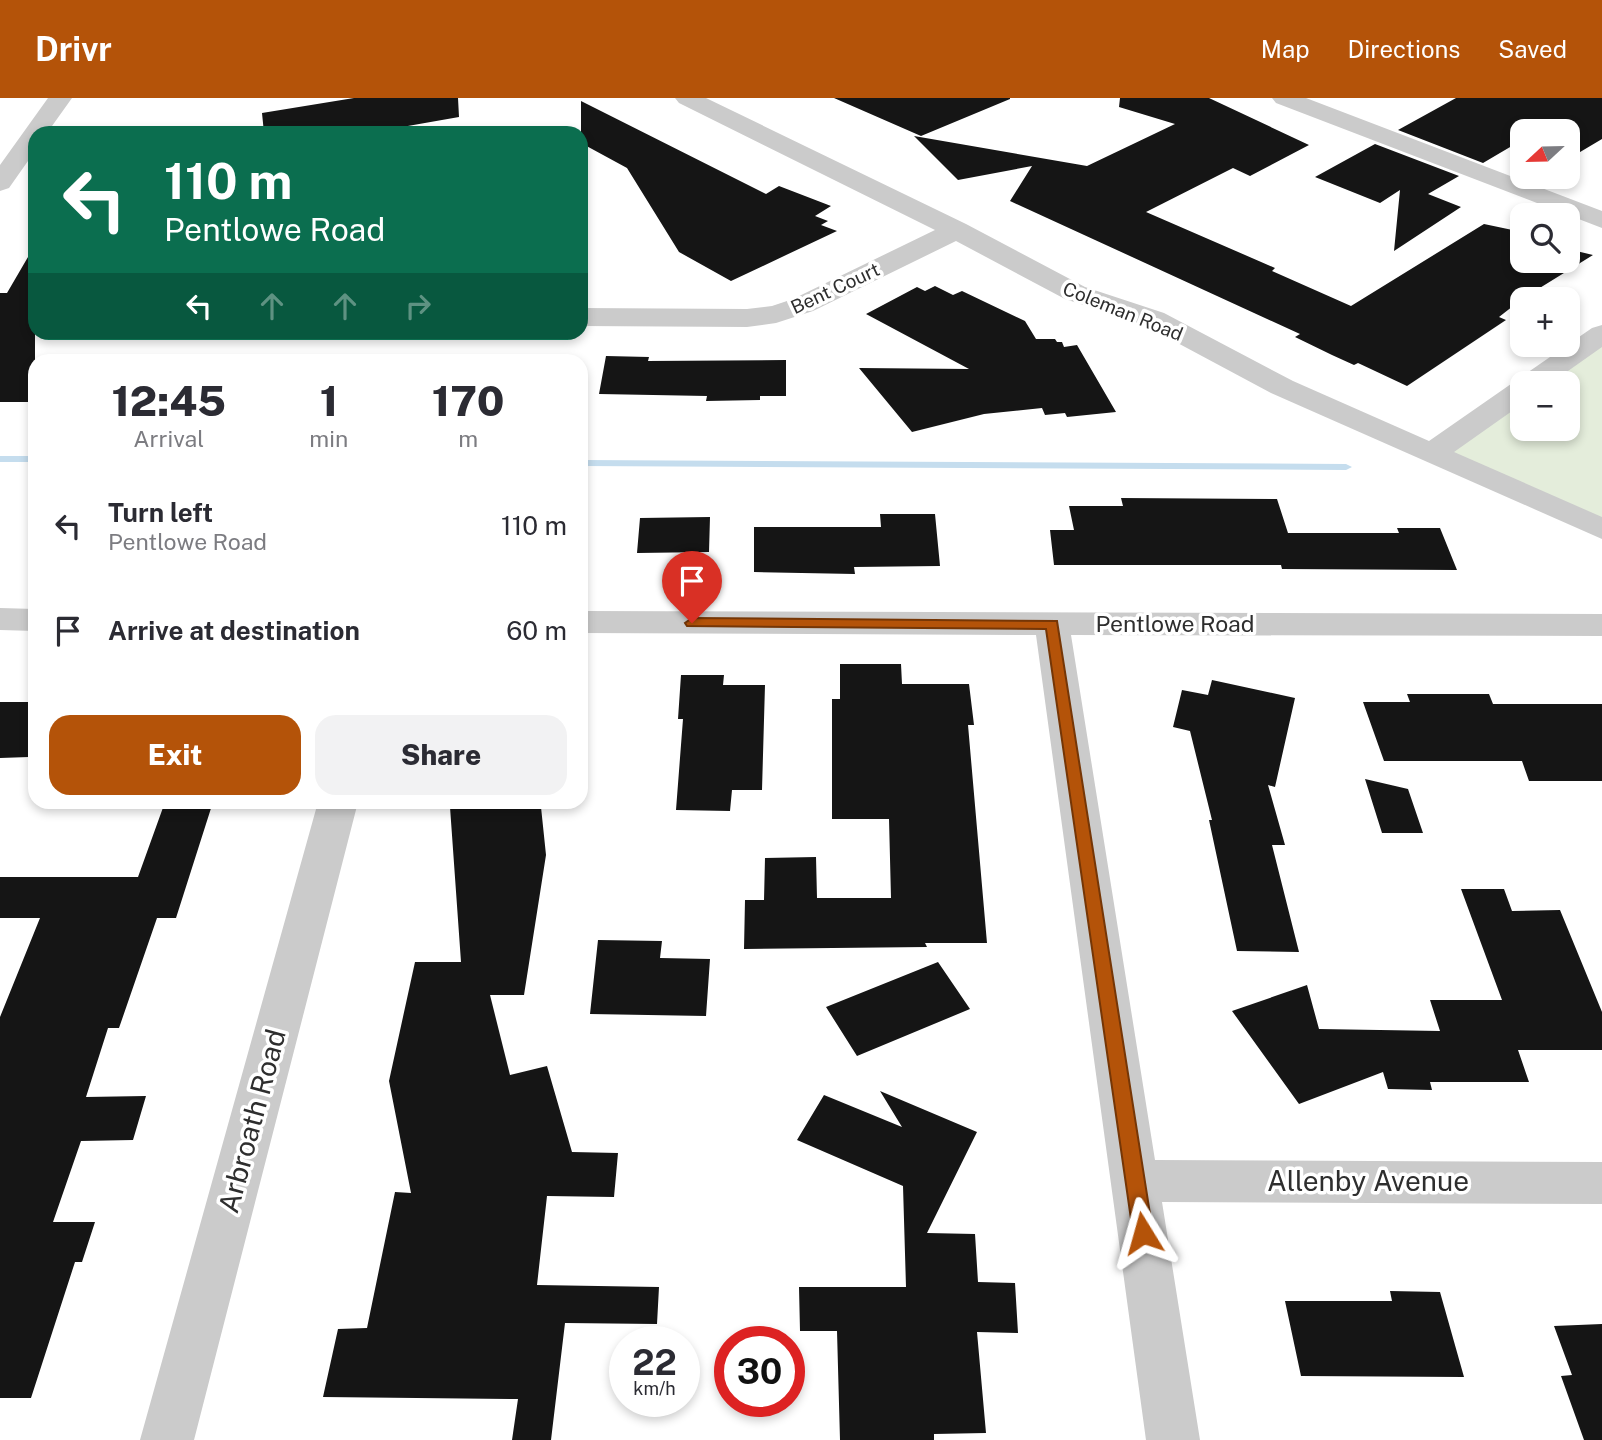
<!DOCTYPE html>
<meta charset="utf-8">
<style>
:root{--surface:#fff;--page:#f2f2f3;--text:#2b2b33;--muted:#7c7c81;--accent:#b45309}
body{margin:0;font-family:"Public Sans",sans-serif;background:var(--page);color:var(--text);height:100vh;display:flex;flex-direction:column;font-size:26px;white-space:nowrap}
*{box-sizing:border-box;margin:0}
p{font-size:23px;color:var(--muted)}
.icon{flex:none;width:38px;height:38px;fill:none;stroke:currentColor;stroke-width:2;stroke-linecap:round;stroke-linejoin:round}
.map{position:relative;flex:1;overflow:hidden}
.sheet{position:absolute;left:28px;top:256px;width:560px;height:455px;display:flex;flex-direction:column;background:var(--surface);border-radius:21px;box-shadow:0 4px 10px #0003}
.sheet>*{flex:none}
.hud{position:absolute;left:28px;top:28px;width:560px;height:214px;border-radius:21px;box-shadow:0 4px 10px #0003;background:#0b6e4f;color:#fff;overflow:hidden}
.needle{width:46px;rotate:248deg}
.controls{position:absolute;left:1510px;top:21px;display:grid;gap:14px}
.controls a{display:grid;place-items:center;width:70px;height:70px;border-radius:14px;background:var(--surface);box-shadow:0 4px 10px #0003;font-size:35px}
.speed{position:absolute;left:609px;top:1228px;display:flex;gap:14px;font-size:35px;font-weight:700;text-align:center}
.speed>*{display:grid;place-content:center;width:91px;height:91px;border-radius:50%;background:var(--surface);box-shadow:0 4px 10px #0003;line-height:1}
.speed small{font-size:18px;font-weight:400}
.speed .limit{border:10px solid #d22;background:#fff;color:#111}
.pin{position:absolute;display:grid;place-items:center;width:60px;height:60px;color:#fff;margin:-72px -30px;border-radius:50% 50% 50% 0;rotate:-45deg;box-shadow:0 0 7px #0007}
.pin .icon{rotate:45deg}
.me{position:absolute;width:77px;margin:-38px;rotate:352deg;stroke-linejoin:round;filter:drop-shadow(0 0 5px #0008)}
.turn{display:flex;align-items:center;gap:24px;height:147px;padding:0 21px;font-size:32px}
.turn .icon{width:91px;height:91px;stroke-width:2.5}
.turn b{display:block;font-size:49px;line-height:60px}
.lanes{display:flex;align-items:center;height:66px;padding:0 21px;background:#0003;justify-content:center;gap:35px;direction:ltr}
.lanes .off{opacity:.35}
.eta{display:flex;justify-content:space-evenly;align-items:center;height:119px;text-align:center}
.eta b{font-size:42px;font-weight:800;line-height:49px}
.button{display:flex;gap:14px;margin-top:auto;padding:14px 21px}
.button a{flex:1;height:80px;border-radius:21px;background:var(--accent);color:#fff;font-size:28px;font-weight:800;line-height:80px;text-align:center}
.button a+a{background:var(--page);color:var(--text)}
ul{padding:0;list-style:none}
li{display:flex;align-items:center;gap:21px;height:105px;padding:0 21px}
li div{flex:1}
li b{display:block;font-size:26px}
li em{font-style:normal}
header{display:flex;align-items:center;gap:42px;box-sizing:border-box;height:98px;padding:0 35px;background:var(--accent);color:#fff}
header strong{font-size:33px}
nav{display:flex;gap:38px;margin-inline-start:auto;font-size:24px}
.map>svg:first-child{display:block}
.green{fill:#e4eddb}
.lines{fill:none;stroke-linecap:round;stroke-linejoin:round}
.stream{fill:#c5ddee;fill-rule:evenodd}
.building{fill:#151515}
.minor{fill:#cbcbcb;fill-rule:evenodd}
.route{fill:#b45309;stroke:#753606;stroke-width:2}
.labels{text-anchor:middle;stroke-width:7;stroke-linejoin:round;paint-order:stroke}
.far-street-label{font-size:19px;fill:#2e2e2e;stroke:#fff}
.street-label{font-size:23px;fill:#2e2e2e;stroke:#fff}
.near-street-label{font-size:28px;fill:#2e2e2e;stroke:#fff}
</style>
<header>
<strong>Drivr</strong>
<nav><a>Map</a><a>Directions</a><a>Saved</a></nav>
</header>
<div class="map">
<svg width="1602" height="1342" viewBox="0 0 1602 1342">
<rect width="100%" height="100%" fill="#fff"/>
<path class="green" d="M1602 236V431L1432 355 1522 292V331H1568V285H1532Z"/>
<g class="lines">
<path class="stream" d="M0 358H35V364H0Z
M581 362 1346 366 1352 369 1346 372 581 368Z"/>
</g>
<path class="building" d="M354 0H458L459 19 368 35H264L262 15Z
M834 0H1010V1L921 38Z
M1120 0H1209L1309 47 1250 78 1233 70 1146 114 1275 170 1272 173 1351 208 1484 126 1522 134V163H1568V151L1593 157 1522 201 1499 219 1506 222 1407 288 1358 265 1354 267 1332 257 1295 239 1300 236 1010 103 1032 68 958 82 914 38 1087 68 1175 26 1119 9Z
M1456 0H1602V41L1570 60 1568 33H1522V42L1483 65 1398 32Z
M581 3 766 96 779 88 831 108 815 118 828 123 821 127 837 133 731 183 679 154 627 70 581 45Z
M1375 46 1459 78 1428 96 1461 109 1394 153 1400 92 1380 105 1315 79Z
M35 147V304H0V195H7Z
M935 188 953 197 962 193 1025 223 1036 241H1055L1057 244H1062L1064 249 1077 247 1116 314 1067 319 1065 315 1045 317 1042 310 984 316 912 334 859 270 969 271 866 216 917 189 925 193Z
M606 258 649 259 648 263 786 262V298H760V302L706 303 707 298 599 296Z
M1121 400 1277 401 1288 435H1399L1397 430H1440L1457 472 1282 471 1281 467H1054L1050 432H1074L1069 408H1123Z
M880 416H935L940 468 854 469 855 476 754 474V429H881Z
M710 419 709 454 637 455 640 420Z
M840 566H901L902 586H969L974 627H968L987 845H925L927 849 744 851 745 802H764L765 760 816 759 817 800H891L889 721H832V601H840Z
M681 577H724L723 587H765L762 692H732L730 713 676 712 683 621H678Z
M1212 582 1295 600 1275 689 1268 687 1285 747H1272L1299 854 1237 853 1209 722H1212L1190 633 1173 629 1182 592 1208 597Z
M1407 596H1489L1493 606H1602V683H1529L1522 663H1384L1363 604H1410Z
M0 604H35V646L29 659 0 660Z
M1365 681 1408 691 1423 735H1382Z
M165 704H213L176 820H157L119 930H108L86 999 146 998 133 1042 81 1043 53 1124H95L82 1164H75L31 1300H0V919L40 820H0V779H138Z
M450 709H541L546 757 524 897H490L510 977 547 968 572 1054 618 1055 614 1099 547 1098 537 1187 659 1189 657 1226 565 1225 551 1342H512L518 1301 323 1299 338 1231 367 1230 395 1094 411 1095 389 983 415 864H461Z
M1461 791H1504L1512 813 1560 812 1602 914V952H1518L1529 984H1430L1432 992 1388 991 1383 974 1299 1006 1232 913 1307 887 1319 931 1440 933 1430 902H1502Z
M598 842 662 843 660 860 710 861 706 918 590 916Z
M938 864 970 911 857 958 826 909Z
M880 993 977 1034 927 1135 975 1136 978 1184 1015 1185 1018 1235 977 1234 986 1335 934 1336V1342H840L837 1233H800L799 1189H906L903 1088 797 1042 824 997 902 1029Z
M1390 1193 1440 1194 1464 1279 1301 1278 1285 1203H1392Z
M1602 1226V1342H1584L1561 1278 1572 1277 1554 1228Z"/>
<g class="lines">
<path class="minor" d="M48 0H72L47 35H35V53L9 90 0 93V67Z
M675 0H706L966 126 1085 189 1164 215 1293 283 1429 343 1511 286 1518 284 1521 279 1592 230 1602 227V249L1551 285H1522V306L1454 354 1602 419V441L1271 295 1144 227 1065 201 956 143 813 213 776 225 747 229 581 228V210L747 211 772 208 793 201 935 132 679 5Z
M1272 0H1306L1602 113V130L1276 5Z
M0 510 35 511V533L0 532Z
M581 513 1602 516V538L1071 537 1155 1062 1602 1064V1106L1162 1104 1200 1342H1146L1036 537 581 535Z
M318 704H358L194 1342H140Z"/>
</g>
<path class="route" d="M692 520 1057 523 1153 1135 1150 1141 1143 1144 1135 1141 1133 1135 1046 531 687 528 685 525Z"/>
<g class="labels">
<g class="far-street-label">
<text transform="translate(835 190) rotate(-25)" y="7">Bent Court</text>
<text transform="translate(1123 213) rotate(22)" y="7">Coleman Road</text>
</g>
<g class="street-label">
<text x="1175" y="534">Pentlowe Road</text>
</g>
<g class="near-street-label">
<text transform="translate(252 1023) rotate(-75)" y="10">Arbroath Road</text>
<text x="1368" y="1093">Allenby Avenue</text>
</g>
</g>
</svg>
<div class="controls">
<a><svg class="needle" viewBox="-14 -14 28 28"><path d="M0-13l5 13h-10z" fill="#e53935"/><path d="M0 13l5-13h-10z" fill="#7c7c81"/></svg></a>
<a><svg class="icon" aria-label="search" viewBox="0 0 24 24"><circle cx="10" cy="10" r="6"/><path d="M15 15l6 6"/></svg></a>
<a>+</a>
<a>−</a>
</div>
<div class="speed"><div>22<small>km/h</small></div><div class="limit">30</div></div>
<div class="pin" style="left:692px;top:525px;background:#d93025"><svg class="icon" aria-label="arrive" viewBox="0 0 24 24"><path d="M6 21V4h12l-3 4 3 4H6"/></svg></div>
<svg class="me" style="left:1143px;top:1135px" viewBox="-20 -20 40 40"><path d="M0-17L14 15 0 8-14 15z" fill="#b45309" stroke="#fff" stroke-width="4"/></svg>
<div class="hud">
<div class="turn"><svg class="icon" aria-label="left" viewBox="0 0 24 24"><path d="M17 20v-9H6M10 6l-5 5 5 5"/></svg><div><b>110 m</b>Pentlowe Road</div></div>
<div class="lanes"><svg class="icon" aria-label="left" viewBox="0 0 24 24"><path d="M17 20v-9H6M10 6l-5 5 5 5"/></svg><svg class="icon off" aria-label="ahead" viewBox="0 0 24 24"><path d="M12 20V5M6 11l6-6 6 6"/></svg><svg class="icon off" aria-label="ahead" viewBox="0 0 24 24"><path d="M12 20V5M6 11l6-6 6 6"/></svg><svg class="icon off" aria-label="right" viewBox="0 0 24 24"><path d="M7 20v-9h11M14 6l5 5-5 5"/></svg></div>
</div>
<section class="sheet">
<div class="eta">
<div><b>12:45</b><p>Arrival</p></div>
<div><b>1</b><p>min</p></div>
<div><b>170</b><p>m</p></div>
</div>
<ul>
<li><svg class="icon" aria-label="left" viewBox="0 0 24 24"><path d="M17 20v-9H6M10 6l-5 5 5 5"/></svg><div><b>Turn left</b><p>Pentlowe Road</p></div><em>110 m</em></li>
<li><svg class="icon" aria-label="arrive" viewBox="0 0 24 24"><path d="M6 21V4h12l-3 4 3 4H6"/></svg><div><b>Arrive at destination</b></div><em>60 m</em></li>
</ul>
<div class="button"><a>Exit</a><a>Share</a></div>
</section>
</div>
